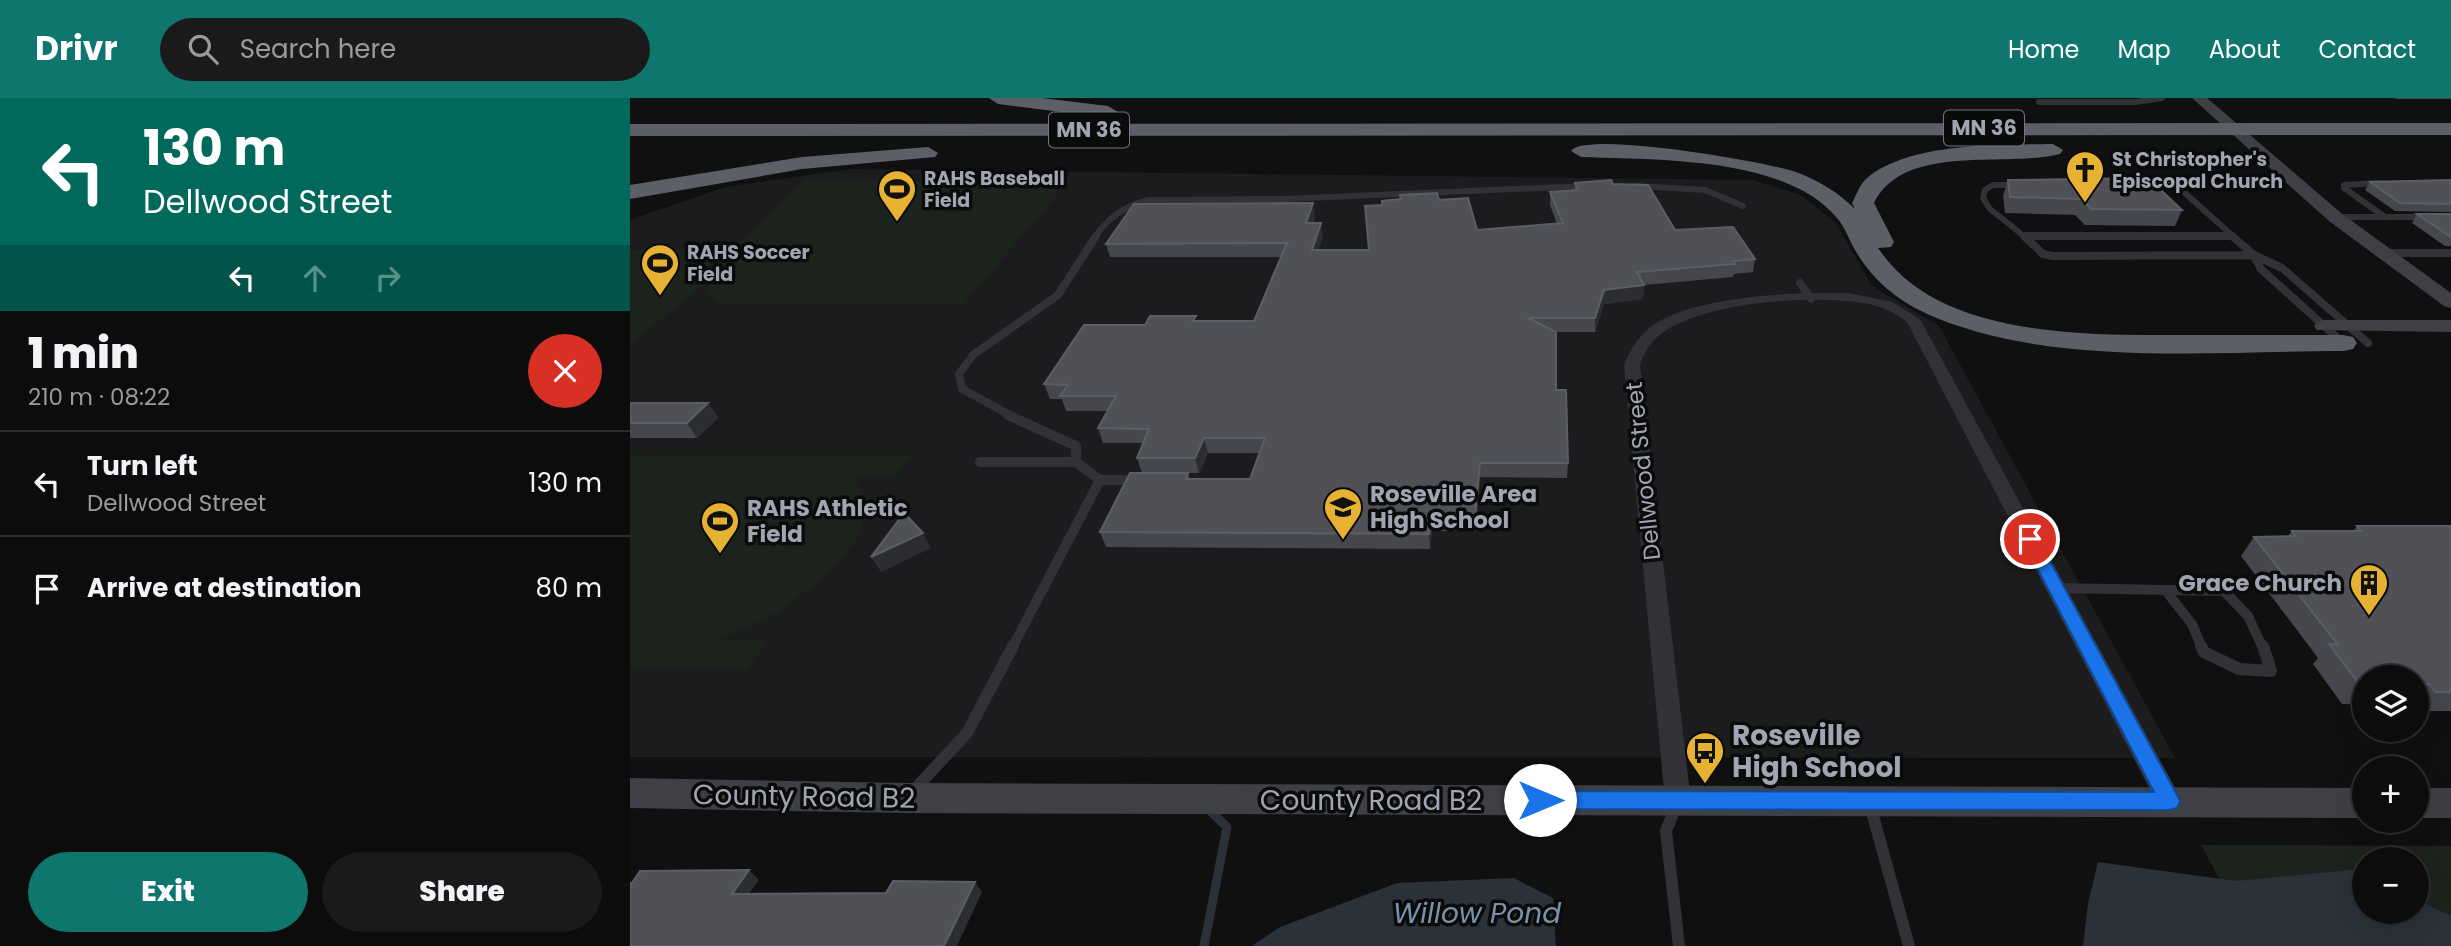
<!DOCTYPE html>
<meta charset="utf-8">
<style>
:root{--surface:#0c0c0d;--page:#1a1a1b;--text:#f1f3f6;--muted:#9a9b9d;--line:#2c2c2e;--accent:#0f766e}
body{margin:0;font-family:Poppins,sans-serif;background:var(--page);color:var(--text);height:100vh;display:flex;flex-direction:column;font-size:26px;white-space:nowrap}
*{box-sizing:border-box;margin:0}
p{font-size:23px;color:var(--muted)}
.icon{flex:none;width:38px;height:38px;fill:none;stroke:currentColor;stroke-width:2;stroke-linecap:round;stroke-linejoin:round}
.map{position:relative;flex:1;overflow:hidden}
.panel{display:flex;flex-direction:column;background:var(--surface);width:630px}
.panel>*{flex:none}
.hud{background:#00695c;color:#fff;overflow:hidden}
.buttons{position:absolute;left:1722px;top:567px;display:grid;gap:14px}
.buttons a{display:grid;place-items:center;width:77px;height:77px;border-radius:50%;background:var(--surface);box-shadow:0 7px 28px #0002,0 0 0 2px var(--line);font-size:35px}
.pin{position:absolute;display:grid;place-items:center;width:60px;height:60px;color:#fff;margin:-30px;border:4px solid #fff;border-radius:50%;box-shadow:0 2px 7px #0007}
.me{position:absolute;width:77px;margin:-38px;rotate:90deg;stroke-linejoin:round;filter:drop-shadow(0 0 5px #0008)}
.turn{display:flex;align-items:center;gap:24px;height:147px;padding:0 28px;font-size:32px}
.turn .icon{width:91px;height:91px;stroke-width:2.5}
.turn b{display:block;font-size:49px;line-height:60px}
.lanes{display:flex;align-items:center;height:66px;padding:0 28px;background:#0003;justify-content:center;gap:35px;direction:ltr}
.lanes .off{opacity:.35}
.round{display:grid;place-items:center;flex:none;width:74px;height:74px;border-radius:37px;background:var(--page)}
.head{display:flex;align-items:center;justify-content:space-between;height:119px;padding:0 28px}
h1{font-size:42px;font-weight:800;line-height:52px}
.button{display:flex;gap:14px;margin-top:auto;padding:14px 28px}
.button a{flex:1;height:80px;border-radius:42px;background:var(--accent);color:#fff;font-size:28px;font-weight:800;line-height:80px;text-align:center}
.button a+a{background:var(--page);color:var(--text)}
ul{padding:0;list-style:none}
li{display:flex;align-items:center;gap:21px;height:105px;padding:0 28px;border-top:2px solid var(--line)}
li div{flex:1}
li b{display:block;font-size:26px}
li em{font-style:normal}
header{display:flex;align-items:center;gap:42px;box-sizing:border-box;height:98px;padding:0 35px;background:var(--accent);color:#fff}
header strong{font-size:33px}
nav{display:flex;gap:38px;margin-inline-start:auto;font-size:24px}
.search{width:490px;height:63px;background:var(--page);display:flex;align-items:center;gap:18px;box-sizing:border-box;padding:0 24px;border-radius:38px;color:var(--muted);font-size:26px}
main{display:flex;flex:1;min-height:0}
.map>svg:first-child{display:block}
.built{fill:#1c1c1e}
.green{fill:#1c231d;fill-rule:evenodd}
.water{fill:#2a3138}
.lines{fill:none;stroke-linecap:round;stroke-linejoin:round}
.stream{stroke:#2a3138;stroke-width:9}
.lane-far3{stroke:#313136;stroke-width:6}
.lane-far2{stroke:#313136;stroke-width:8}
.lane-far1{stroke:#313136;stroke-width:10}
.lane{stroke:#313136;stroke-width:12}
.street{fill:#313136;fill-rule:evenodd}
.secondary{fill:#3f4045;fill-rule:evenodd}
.highway{fill:#5d5f66;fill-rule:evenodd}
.wall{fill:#46474c;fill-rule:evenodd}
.shaded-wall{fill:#2c2d30}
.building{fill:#505157;stroke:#5c5e65;stroke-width:2}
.route{fill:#1a73e8;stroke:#114b97;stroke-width:2}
.labels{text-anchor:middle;stroke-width:7;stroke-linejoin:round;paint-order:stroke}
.far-poi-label{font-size:19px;font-weight:bold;fill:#a1a5b1;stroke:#0b0b0c;text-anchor:start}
.shield{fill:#0b0b0c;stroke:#747780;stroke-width:2}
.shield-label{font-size:21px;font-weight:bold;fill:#a1a5b1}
.street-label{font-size:23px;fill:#a1a5b1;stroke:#0b0b0c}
.poi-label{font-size:23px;font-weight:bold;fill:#a1a5b1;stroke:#0b0b0c;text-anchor:start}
.near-poi-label{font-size:28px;font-weight:bold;fill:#a1a5b1;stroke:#0b0b0c;text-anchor:start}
.near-street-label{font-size:28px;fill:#a1a5b1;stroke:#0b0b0c}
.near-water-label{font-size:28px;font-style:italic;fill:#7992ab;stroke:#0b0b0c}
</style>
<header>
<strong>Drivr</strong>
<div class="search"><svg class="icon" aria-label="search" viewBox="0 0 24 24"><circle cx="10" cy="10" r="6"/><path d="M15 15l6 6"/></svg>Search here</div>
<nav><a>Home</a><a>Map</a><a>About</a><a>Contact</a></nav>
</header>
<main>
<section class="panel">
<div class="hud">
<div class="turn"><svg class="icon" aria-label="left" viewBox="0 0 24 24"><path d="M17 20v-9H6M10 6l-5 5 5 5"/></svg><div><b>130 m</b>Dellwood Street</div></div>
<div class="lanes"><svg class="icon" aria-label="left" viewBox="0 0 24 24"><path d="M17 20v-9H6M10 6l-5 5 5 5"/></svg><svg class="icon off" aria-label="ahead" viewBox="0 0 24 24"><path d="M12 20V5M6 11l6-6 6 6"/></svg><svg class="icon off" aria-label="right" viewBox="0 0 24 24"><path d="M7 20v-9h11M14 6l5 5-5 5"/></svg></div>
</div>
<div class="head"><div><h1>1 min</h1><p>210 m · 08:22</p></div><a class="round" style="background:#d93025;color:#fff"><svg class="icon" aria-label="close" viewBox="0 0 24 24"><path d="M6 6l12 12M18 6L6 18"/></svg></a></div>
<ul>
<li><svg class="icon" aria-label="left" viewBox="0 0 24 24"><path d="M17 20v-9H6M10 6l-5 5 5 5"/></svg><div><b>Turn left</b><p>Dellwood Street</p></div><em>130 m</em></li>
<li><svg class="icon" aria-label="arrive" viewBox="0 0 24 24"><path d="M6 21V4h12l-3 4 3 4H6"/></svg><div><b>Arrive at destination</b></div><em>80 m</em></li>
</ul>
<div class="button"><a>Exit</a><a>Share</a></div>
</section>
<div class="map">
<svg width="1821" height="848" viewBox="0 0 1821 848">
<rect width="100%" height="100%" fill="#101011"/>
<path class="built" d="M221 71 1123 82 1170 97 1206 125 1242 188 1309 228 1545 660 0 659V122L95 89Z"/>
<path class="green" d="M175 81 414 83 429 95 334 206 95 207 76 194 85 178 0 246V152L118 151 110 145Z
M0 357 281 358 267 377H224L236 404 230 437 200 475 148 514 89 542 138 543 117 571H0Z
M1571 747 1821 748V848H1626ZM1734 761H1787V814H1734Z"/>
<path class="water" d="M1468 764 1606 783 1721 772 1734 778V814H1787V802L1821 818V848H1453L1458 805Z
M884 780 923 800 926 848H622L650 829 767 785Z"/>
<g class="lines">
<path class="stream" d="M574 848 597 729 578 711"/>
<path class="lane-far3" d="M1409 4H1506L1532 0
M1750 85 1714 87V90L1755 119
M1389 87H1363L1355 92 1353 100 1360 111 1394 138
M1513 87H1546L1604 139
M1006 88 1075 92 1113 108
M1705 119H1821
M465 139C478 119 495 108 518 102L654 101 956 88
M1395 139 1602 138"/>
<path class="lane-far2" d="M1602 138 1624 157 1652 170 1738 245
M1602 138H1394L1413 156 1423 158 1624 157
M1753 155H1821
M1624 158 1631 171 1713 245
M1170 185 1181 201
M382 318 332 291 329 276 343 257 428 197 466 138"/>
<path class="lane-far1" d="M378 317 446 348V364
M350 364H446L470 382 382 550
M470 382H508
M1426 490 1594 493 1618 518 1633 550
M1536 493 1562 526 1572 550"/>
<path class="lane" d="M1571 548 1574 554 1609 571 1641 573 1633 548
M282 694 337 635 383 548
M1240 707 1279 848
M1046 708 1036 733 1049 848"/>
<path class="street" d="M1219 195 1262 204 1290 221 1548 695 1552 703 1548 711 1539 714 1530 711 1277 224C1267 216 1255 210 1243 207 1191 195 1074 203 1031 236 1020 244 1014 255 1010 267L1061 703 1057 711 1048 714 1039 711 1035 703 994 267C999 254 1007 241 1018 231 1059 197 1167 194 1219 195Z"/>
<path class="secondary" d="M1562 0H1577L1711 115 1821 195V210L1814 208 1699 123Z
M1694 222H1821V234L1687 232 1684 228 1687 224Z
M0 680 276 685 1734 690V720L276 715 0 710Z
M1787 690H1821V720H1787Z"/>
<path class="highway" d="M359 0H412L478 8 488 14 478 20 368 6Z
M1821 25V37L0 38V26Z
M1423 46 1433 52 1430 56C1377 70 1274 44 1244 105L1264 144 1261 149 1248 150 1251 154C1313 243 1468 237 1564 237 1614 237 1663 237 1713 237L1723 239 1727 245 1723 251 1713 253C1581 253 1417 270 1295 215 1265 201 1241 180 1225 152 1219 142 1215 129 1207 120 1156 58 1025 62 951 59L941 53C955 32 1137 64 1166 74 1188 82 1209 95 1225 111L1222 105C1226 98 1229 88 1235 82 1276 44 1370 47 1423 46Z
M298 49 308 55 305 59 172 71 0 101V87L172 59Z"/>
</g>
<path class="wall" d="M1765 0H1821V1H1766Z
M1378 82 1552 112 1545 128 1455 127 1445 117 1375 115 1373 98Z
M1821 82V114L1765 113 1735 92 1740 84Z
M945 85 983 86 1045 132 1125 161 1123 174 1104 176 1103 179 1014 187 1013 201 974 206 965 234H925L926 292 938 365 937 380 850 379 846 433H802L800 451 476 449 470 434 512 375 507 360 513 345H473L468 330 478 313H436L432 301H420L414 286 515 227 567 223H624L651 159H480L476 146 685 118 683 125 693 138 688 152H739L809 102 847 132 927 126 920 107V94L944 93ZM578 355H630L620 381H560L558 375H569Z
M1787 116H1821V148H1815L1782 125Z
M0 305H78L88 320 67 340H0Z
M1821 427V613H1787V579H1734V606H1712L1683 566 1688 560 1611 458 1624 439 1658 438 1662 433H1723L1727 428H1820Z"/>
<path class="shaded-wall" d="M683 105 685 118 678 138 676 125Z
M691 125 693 138 684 166 682 152Z
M1014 187 1013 201 974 206 965 234V220L974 192Z
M78 305 88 320 67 340 57 325Z
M574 340 578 355 569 375 565 360Z
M850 365V379L846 433 845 418Z
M801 418 802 433 800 451 799 436Z
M293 435 301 450 251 474 241 459Z
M119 772 129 782 112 805 102 796Z
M345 784 352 794 327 848H314Z"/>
<path class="building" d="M1518 80 1552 112 1461 111 1452 101 1380 99 1378 82Z
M981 82 983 86 1018 87 1045 132 1103 129 1125 161 1103 163 1105 166 1007 174 1014 187 974 192 965 220H898L926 234V292H936L938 365H850L845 418H801L799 436 470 434 500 375H558L556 381H620L635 340H574L565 360H507L519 331 468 330 486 298H430L438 287 414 286 454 227H515L520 218H566L563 223H624L657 145 476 146 504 106 683 105 676 125H691L682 152H739L735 108 752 107V103L771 101 770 97 807 95 809 102 838 100 847 132 933 125 920 94 948 92 945 85Z
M1821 82V106L1770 105 1740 84Z
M1787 116H1821V139Z
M0 305H78L57 325H0Z
M274 415 293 435 241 459Z
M1727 428H1821V594H1806L1799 586H1787V579H1734V586H1729L1699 546 1708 547 1624 439 1666 438 1662 433H1731Z
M119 772 102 796 256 795 263 783 345 784 314 848H0V785H2L10 773Z"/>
<path class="route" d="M1400 435 1408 441 1547 697 1550 703 1547 710 1539 712 910 711 903 709 900 702 903 696 910 693 1524 694 1392 441Z"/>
<defs>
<symbol id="church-pin" viewBox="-11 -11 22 30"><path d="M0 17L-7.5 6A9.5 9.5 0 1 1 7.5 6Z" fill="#e7b231" stroke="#0b0b0c"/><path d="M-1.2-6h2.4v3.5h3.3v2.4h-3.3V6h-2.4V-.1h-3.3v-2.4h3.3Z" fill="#111"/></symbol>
<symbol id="stadium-pin" viewBox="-11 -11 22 30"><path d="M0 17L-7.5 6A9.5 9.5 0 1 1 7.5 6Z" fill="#e7b231" stroke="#0b0b0c"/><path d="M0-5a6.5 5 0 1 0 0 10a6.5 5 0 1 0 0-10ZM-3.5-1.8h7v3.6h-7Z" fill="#111"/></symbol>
<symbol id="school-pin" viewBox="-11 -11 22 30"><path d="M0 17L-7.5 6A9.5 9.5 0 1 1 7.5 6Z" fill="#e7b231" stroke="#0b0b0c"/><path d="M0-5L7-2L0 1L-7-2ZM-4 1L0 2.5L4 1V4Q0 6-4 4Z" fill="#111"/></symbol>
<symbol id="building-pin" viewBox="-11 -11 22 30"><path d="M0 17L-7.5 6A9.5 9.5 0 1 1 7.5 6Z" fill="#e7b231" stroke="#0b0b0c"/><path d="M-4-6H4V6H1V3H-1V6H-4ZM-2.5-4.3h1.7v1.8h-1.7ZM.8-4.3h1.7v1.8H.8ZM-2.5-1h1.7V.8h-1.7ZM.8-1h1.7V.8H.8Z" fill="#111"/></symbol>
<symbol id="bus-pin" viewBox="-11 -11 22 30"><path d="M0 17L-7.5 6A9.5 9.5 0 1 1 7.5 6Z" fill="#e7b231" stroke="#0b0b0c"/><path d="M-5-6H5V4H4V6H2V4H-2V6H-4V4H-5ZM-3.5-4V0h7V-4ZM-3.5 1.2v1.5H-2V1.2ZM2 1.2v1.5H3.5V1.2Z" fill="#111"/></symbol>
</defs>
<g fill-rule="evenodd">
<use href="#church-pin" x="1433" y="50" width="44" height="60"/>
<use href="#stadium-pin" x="245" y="69" width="44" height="60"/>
<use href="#stadium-pin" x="8" y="143" width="44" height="60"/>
<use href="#school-pin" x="691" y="387" width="44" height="60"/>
<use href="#stadium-pin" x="68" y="401" width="44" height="60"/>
<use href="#building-pin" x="1717" y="463" width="44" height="60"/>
<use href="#bus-pin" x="1053" y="631" width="44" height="60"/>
</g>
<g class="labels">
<g class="far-poi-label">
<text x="1482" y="68">St Christopher's<tspan x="1482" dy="22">Episcopal Church</tspan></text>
<text x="294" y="87">RAHS Baseball<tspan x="294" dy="22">Field</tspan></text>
<text x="57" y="161">RAHS Soccer<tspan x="57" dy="22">Field</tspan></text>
</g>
<g class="shield">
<rect x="1314" y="12.5" width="80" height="35" rx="5"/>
<rect x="419" y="14.5" width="80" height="35" rx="5"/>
</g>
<g class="shield-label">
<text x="1354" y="37">MN 36</text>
<text x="459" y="39">MN 36</text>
</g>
<g class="street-label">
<text transform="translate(1013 373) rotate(-96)" y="8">Dellwood Street</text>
</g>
<g class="poi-label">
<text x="740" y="404">Roseville Area<tspan x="740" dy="26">High School</tspan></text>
<text x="117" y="418">RAHS Athletic<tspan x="117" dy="26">Field</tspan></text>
<text x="1712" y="493" text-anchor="end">Grace Church</text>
</g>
<g class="near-poi-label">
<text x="1102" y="647">Roseville<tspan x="1102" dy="32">High School</tspan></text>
</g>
<g class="near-street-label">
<text transform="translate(174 698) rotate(1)" y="10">County Road B2</text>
<text x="741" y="712">County Road B2</text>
</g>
<g class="near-water-label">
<text x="847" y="825">Willow Pond</text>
</g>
</g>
</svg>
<div class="buttons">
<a><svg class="icon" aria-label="layers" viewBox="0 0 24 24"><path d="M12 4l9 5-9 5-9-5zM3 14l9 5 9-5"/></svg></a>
<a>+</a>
<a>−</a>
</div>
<div class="pin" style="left:1400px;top:441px;background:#d93025"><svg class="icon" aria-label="arrive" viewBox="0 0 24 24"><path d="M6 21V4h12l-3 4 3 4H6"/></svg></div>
<svg class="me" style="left:910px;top:702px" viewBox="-20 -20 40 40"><circle r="19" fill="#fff"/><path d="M0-13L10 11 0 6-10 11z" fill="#1a73e8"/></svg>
</div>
</main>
